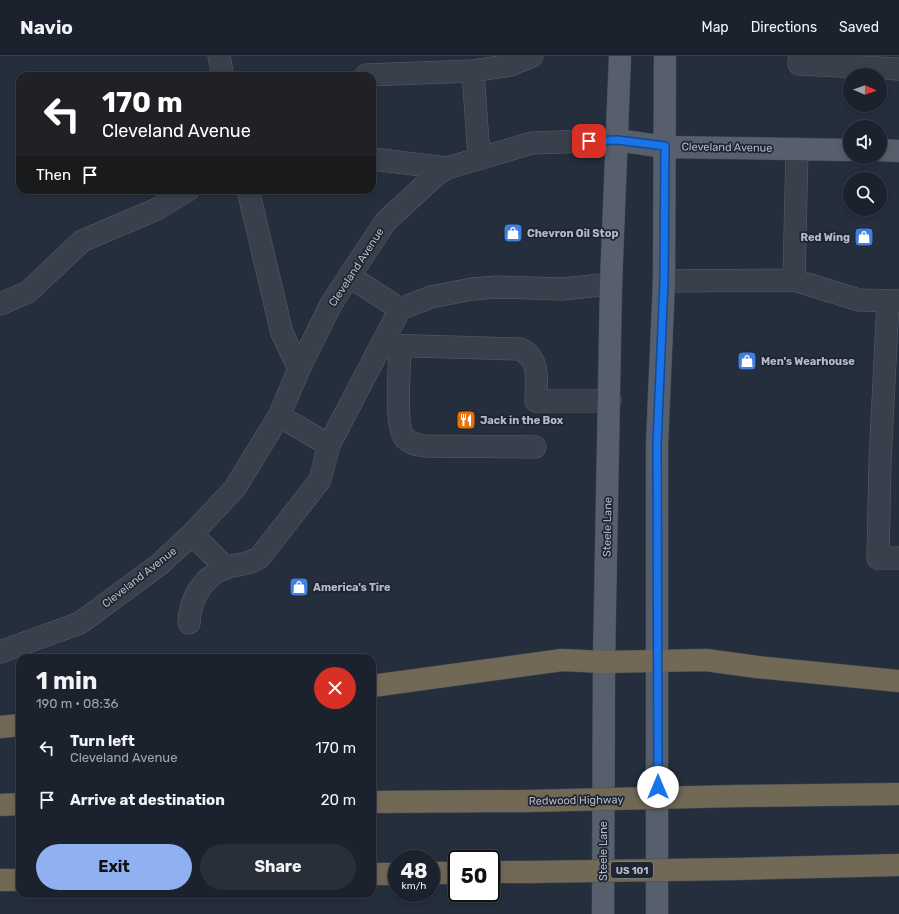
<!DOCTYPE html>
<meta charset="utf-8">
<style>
:root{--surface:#1c222d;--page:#292f39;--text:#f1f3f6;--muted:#a0a4aa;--line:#3a3f49;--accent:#8fb0f1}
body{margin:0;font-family:Rubik,sans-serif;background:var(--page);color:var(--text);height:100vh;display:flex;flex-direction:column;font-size:15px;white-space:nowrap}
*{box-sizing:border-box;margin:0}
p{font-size:13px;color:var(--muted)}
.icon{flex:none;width:22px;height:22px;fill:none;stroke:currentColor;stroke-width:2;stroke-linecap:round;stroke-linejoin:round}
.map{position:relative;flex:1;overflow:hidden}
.side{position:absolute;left:16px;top:598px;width:360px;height:244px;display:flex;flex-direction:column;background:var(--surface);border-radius:12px;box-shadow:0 2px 6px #0003,0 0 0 1px var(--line)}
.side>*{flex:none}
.top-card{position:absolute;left:16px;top:16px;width:360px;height:122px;border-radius:12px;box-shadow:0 2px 6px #0003,0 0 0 1px var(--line);background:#202124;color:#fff;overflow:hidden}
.needle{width:26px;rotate:92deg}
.controls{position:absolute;left:843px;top:12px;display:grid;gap:8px}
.controls a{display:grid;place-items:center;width:44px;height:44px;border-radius:50%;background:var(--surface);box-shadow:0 2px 6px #0003,0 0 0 1px var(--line);font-size:20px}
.speed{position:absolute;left:388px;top:794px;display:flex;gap:8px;font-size:20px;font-weight:700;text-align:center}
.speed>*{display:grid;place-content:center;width:52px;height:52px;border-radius:50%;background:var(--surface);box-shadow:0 2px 6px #0003,0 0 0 1px var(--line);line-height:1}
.speed small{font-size:10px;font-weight:400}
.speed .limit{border:2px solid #111;border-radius:6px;background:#fff;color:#111}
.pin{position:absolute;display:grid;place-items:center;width:34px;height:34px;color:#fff;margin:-17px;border-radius:8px;box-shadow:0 2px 6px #0006}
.me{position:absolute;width:44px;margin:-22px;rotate:0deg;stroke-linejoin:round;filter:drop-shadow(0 0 3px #0008)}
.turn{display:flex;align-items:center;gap:14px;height:84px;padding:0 20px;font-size:18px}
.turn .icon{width:52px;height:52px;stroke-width:2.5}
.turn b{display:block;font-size:28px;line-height:34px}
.then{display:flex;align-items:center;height:38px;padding:0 20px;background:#0003;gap:8px;font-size:15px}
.round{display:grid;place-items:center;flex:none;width:42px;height:42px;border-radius:21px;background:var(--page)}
.overview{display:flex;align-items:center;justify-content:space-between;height:68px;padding:0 20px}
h1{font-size:24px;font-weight:700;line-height:30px}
.primary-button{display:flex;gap:8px;margin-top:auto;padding:8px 20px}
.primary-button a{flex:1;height:46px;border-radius:24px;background:var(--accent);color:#111;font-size:16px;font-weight:700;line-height:46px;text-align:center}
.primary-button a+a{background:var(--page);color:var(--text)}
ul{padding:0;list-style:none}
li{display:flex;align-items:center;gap:12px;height:52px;padding:0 20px}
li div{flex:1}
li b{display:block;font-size:15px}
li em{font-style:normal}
header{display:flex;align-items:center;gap:24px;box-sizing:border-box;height:56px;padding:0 20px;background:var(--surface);border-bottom:1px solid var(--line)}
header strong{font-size:19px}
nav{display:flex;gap:22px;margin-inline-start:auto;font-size:14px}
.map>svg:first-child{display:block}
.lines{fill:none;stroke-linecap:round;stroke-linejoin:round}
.minor-casing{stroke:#575e6a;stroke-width:23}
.major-casing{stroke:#424955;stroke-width:23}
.highway-casing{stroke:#444b57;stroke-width:23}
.minor{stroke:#39404c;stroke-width:22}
.major{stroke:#575f6c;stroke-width:22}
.highway{stroke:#716856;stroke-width:22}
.highway-bridge-casing{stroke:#444b57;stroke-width:23;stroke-linecap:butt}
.highway-bridge{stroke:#716856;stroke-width:22}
.route-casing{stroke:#114b97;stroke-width:10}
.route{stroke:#1a73e8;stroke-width:7}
.labels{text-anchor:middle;stroke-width:3.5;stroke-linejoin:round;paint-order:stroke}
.shield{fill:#1e2531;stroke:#878e9a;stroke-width:1}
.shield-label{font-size:10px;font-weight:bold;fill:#b4bbc7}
.street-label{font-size:11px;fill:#b4bbc7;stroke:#1e2531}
.poi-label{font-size:11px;font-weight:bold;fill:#b4bbc7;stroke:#1e2531;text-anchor:start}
</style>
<header>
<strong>Navio</strong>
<nav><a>Map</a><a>Directions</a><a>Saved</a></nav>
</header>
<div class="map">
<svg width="899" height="858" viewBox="0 0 899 858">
<rect width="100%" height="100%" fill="#252e3c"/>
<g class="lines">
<defs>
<path id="minor" d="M219 0 223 20
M800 0 799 8 899 13
M366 19 473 15
M479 102 473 15 511 9 532 0
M372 103 447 112
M248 134 282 277 299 313
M349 220 400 253
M794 224 859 244 899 245
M664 225 794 224 797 93
M888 245 880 406 878 502H899
M0 248 28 236 82 185 157 153 188 134
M381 289 520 293C541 303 536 325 536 345H610
M400 290C400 307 394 371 405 382 410 388 419 389 425 390L535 391
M279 360 329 389
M192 478 226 512
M189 567C190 543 202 522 225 512 238 507 247 510 260 501L320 424 329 389 400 253 431 241 472 233 497 231 562 233 611 228
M0 596 80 567 160 508 192 478 235 432 279 360 299 313 331 248 386 165 436 119 447 112 532 87 617 84"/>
<path id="major" d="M617 84 665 91 850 94
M880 94 899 95
M603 858 604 606 611 228 620 0
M657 858V388L664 225 665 0"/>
<path id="highway" d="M372 630 562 604 604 606 706 604 757 611 899 625
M0 671 20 669
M737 740 899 738
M372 746 528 745
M0 749 20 748
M735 813 899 809
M491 816H528
M431 817H457
M372 818H397
M0 824H20"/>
</defs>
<use href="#minor" class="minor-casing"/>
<use href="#major" class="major-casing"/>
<use href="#highway" class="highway-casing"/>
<use href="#minor" class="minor"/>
<use href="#major" class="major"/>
<use href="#highway" class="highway"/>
<defs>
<path id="highway-bridge" d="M528 745 737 740
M528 816 735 813"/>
</defs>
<use href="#highway-bridge" class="highway-bridge-casing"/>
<use href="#highway-bridge" class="highway-bridge"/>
</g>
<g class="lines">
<defs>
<path id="route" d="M589 85 617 84 665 90 664 225 657 388 658 731"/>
</defs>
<use href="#route" class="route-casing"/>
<use href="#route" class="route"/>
</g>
<defs>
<symbol id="shop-square" viewBox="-11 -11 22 22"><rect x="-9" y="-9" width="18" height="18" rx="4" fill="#3f7fe0" stroke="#1e2531"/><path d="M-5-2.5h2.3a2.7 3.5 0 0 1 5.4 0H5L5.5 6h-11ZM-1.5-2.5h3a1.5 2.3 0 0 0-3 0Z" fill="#fff"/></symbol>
<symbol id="restaurant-square" viewBox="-11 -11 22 22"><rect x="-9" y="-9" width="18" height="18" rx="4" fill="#e8710a" stroke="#1e2531"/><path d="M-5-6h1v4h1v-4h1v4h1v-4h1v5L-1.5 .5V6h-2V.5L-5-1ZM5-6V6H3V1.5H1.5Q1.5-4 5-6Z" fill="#fff"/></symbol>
</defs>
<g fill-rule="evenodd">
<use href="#shop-square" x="502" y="166" width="22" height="22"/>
<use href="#shop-square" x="853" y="170" width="22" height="22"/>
<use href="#shop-square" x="736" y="294" width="22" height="22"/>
<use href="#restaurant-square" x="455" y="353" width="22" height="22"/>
<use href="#shop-square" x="288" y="520" width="22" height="22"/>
</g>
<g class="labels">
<rect class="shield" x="611" y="806" width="42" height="16" rx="3"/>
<g class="shield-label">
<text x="632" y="818">US 101</text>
</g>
<g class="street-label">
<text transform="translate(727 91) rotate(1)" y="4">Cleveland Avenue</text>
<text transform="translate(356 211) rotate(-57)" y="4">Cleveland Avenue</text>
<text transform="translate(607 471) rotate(-89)" y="4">Steele Lane</text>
<text transform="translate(139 521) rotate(-38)" y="4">Cleveland Avenue</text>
<text transform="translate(576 744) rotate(-1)" y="4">Redwood Highway</text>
<text transform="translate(603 795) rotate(-90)" y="4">Steele Lane</text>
</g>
<g class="poi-label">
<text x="527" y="181">Chevron Oil Stop</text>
<text x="850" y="185" text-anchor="end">Red Wing</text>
<text x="761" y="309">Men's Wearhouse</text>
<text x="480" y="368">Jack in the Box</text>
<text x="313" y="535">America's Tire</text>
</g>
</g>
</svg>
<div class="controls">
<a><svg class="needle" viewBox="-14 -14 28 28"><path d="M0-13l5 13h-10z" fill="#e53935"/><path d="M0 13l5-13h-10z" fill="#a0a4aa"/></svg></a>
<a><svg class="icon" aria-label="sound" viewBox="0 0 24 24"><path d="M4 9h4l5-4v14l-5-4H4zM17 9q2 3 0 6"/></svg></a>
<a><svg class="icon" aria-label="search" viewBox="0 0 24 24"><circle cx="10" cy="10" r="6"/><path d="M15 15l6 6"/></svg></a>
</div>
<div class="speed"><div>48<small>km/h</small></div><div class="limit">50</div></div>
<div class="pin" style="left:589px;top:85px;background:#d93025"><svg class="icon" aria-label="arrive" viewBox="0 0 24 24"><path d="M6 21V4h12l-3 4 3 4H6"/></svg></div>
<svg class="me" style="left:658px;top:731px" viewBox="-20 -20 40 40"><circle r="19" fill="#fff"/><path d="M0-13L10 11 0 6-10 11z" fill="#1a73e8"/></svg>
<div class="top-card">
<div class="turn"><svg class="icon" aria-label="left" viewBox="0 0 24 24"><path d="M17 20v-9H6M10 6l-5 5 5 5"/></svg><div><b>170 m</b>Cleveland Avenue</div></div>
<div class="then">Then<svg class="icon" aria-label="arrive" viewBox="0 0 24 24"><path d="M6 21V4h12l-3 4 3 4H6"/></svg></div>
</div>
<section class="side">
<div class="overview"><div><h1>1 min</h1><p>190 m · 08:36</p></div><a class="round" style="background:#d93025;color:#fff"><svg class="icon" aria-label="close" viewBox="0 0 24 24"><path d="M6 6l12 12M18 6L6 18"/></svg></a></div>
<ul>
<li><svg class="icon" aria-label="left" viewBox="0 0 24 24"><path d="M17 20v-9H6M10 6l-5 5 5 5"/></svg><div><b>Turn left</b><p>Cleveland Avenue</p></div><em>170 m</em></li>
<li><svg class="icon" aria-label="arrive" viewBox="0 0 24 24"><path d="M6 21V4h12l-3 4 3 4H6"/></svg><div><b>Arrive at destination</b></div><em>20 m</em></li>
</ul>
<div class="primary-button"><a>Exit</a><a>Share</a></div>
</section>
</div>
